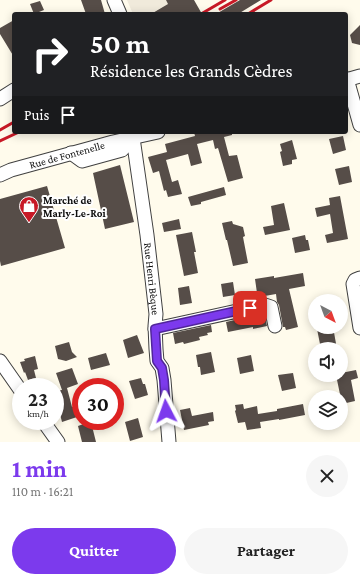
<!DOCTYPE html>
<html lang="fr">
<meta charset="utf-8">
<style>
:root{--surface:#fff;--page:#f6f6f6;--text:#222;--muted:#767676;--accent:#7c3aed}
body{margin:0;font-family:"Crimson Pro",serif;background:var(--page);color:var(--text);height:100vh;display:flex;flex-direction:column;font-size:15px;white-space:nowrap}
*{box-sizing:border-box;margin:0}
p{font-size:13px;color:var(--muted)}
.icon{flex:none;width:22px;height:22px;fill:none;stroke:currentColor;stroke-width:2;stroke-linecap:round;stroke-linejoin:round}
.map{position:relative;height:442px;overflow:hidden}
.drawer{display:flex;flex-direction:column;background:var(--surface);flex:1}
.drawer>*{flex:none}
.guide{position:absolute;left:12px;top:12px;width:336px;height:122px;border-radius:4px;box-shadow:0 2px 10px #0003;background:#202124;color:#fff;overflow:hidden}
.needle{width:26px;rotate:139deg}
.buttons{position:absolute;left:308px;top:294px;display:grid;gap:8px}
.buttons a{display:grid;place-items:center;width:40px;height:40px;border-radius:50%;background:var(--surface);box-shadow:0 2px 10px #0003;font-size:20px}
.speed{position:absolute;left:12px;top:378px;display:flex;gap:8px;font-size:20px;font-weight:700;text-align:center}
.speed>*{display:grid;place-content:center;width:52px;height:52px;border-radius:50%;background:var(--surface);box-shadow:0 2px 10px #0003;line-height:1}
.speed small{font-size:10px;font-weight:400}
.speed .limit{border:6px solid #d22;background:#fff;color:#111}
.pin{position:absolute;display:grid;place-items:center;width:34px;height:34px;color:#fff;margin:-17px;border-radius:8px;box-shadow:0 2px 6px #0006}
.me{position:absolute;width:44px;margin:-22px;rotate:356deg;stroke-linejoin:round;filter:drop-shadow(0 0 3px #0008)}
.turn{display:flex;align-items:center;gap:14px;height:84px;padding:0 12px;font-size:18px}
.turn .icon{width:52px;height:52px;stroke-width:2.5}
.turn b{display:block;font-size:28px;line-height:34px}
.then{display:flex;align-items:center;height:38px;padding:0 12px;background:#0003;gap:8px;font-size:15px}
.round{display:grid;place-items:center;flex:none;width:42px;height:42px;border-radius:21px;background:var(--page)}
.head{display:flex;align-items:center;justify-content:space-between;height:68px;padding:0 12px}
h1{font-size:24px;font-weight:700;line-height:30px;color:var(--accent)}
.cta{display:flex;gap:8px;margin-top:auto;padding:8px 12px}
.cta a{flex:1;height:46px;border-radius:24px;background:var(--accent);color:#fff;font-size:16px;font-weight:700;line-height:46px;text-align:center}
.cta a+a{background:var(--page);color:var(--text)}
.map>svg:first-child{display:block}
.plaza{fill:#f0eadb}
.building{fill:#564d48}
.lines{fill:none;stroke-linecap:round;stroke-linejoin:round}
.minor-casing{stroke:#404040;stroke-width:15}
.minor{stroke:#fff;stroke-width:13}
.rail{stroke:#c81926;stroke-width:3}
.route-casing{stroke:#51269a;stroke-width:10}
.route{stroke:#7c3aed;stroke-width:7}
.labels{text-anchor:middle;stroke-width:4;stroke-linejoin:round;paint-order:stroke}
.street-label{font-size:11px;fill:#0d0d0d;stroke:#fff}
.poi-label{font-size:11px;font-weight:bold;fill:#0d0d0d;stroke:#fff;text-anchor:start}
</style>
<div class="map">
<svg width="360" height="442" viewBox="0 0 360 442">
<rect width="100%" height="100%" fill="#fffbec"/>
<path class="plaza" d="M127 0H170L168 4 150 14H133Z"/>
<path class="building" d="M81 0H101L105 14H86Z
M166 0H194L202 14H151L168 4Z
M240 0H261L238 14H216Z
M40 1 44 10 34 14 30 4Z
M14 20V57L0 34V28Z
M360 25V45L352 43 350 35Z
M194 132H232V135L224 137 229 156 237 155 243 178 228 182 218 148 215 149 213 140 197 144 202 163 191 166 188 154 166 160 172 182 178 180 182 194 168 197 166 190 164 191 159 171 153 173 148 157 167 152 165 144 195 136Z
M343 136 346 150 333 154 329 139Z
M292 140 297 159 292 160V164L283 166 280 152 282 151 280 144Z
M120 165 134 222 105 229 93 173Z
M349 166 352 182 339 185 335 169Z
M47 186 65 248 1 266 0 261V199Z
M224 187 226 195 201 202V204L191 206 188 197Z
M340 196 348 239 327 243 325 235 333 233 330 214 317 217 315 208 330 205 329 198Z
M284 203 290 230 265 235 263 227 274 225 271 206Z
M179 219 181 229 164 232 162 223Z
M232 221 233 224 243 227 245 236 243 237 248 263 233 266 227 240H226L222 223Z
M192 232 196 252H194L198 273 184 276 176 235Z
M305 235 306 240H308L310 250 295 253 292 238Z
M303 273 305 286 289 289 298 327 286 330 285 327H283L279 305 277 302 276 294 259 297V293H257L255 279 274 276V278Z
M233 282 235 295 223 297 221 284Z
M189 286 192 303 180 305 178 288Z
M264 313 267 326 253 329V327L228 332 226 322Z
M211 325 212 332 207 333 208 335 199 337 200 340 184 344 183 342 175 344 173 333Z
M328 327H333L337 349H321L317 329Z
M137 335 144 353 128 358 123 340Z
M69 342 72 352 77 357 66 361 58 359 55 346Z
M211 352 215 372 201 375 200 367H198L196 355Z
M106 353 110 365 91 370 88 358Z
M251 355 254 371 240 374 237 358Z
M35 356 38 369 34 370 36 378 28 380 25 372 24 373 20 362 25 361 24 359Z
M72 368 78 384 67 388 72 407 77 405 80 416 62 422 59 410H61L56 392 64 389 62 390 56 373Z
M356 370 358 378 351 380 355 401 342 404 336 375H341V373Z
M293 373 296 388 282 391 278 375Z
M141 378 143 384H145L148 395 135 399 129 381Z
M243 404 244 409 257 406 258 414 277 411V409L303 404 305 415 279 420V419L260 422 261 428 247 430 245 422 238 423 235 411 236 410 235 405Z
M190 408 192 416 213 412 214 421 208 422 209 425 184 430 180 410Z
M138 418 143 437 130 441 125 422Z
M89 422 90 427 92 426 96 442H82L78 426Z"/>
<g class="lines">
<defs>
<g id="minor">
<path d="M114 0 120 14"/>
<path d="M347 79 360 125"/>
<path d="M346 80 360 76"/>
<path d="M0 99 14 90"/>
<path id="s1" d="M133 138 147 235 156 314 155 326 156 349 157 361 162 368 164 380 169 442"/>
<path d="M71 153 82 161 122 150 133 138"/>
<path id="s2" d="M0 175 11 170 113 142 158 132"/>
<path d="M360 278 355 280 353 284 360 328"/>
<path d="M155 329 265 305 271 307 275 326"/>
<path d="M0 361 21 391"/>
<path d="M43 421 58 442"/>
</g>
</defs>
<use href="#minor" class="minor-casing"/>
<use href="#minor" class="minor"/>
<path class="rail" d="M220 9 236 0
M201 14 225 0
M248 14 271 0
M0 130 14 122
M0 141 19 132"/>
</g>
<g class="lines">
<defs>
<path id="route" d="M166 411 164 380 162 368 157 361 155 329 250 308"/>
</defs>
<use href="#route" class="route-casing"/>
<use href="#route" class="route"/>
</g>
<defs>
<symbol id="shop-pin" viewBox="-11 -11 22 30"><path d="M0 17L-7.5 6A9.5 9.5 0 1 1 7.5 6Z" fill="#c81926" stroke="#fff"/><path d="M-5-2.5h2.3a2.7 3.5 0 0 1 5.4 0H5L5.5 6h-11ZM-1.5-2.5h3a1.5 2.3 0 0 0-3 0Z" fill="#fff"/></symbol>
</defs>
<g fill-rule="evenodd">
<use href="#shop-pin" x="18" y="195" width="22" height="30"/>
</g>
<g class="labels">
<g class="street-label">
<text dy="4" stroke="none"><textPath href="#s2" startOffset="70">Rue de Fontenelle</textPath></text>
<text dy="4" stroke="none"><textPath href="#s1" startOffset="142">Rue Henri Bèque</textPath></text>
</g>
<g class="poi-label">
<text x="43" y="204">Marché de<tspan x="43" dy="13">Marly-Le-Roi</tspan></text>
</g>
</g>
</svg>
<div class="buttons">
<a><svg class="needle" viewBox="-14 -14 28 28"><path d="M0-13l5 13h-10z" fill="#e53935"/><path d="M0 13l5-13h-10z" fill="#767676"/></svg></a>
<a><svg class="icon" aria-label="sound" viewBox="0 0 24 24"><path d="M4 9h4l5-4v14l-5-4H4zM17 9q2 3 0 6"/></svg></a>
<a><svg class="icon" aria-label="layers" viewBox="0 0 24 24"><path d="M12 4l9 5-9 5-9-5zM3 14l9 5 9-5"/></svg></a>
</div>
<div class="speed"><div>23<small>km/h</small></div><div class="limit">30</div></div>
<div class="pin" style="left:250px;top:308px;background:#d93025"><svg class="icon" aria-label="arrive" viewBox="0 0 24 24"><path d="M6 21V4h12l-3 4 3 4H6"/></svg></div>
<svg class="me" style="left:166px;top:411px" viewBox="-20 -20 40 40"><path d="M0-17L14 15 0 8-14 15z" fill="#7c3aed" stroke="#fff" stroke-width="4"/></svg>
<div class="guide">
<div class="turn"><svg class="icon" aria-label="right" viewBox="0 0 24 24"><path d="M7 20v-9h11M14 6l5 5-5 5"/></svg><div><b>50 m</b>Résidence les Grands Cèdres</div></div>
<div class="then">Puis<svg class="icon" aria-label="arrive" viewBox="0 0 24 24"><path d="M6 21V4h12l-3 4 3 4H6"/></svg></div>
</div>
</div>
<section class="drawer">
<div class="head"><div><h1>1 min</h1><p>110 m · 16:21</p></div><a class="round"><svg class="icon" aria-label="close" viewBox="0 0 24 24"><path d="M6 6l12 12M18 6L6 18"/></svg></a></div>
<div class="cta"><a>Quitter</a><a>Partager</a></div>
</section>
